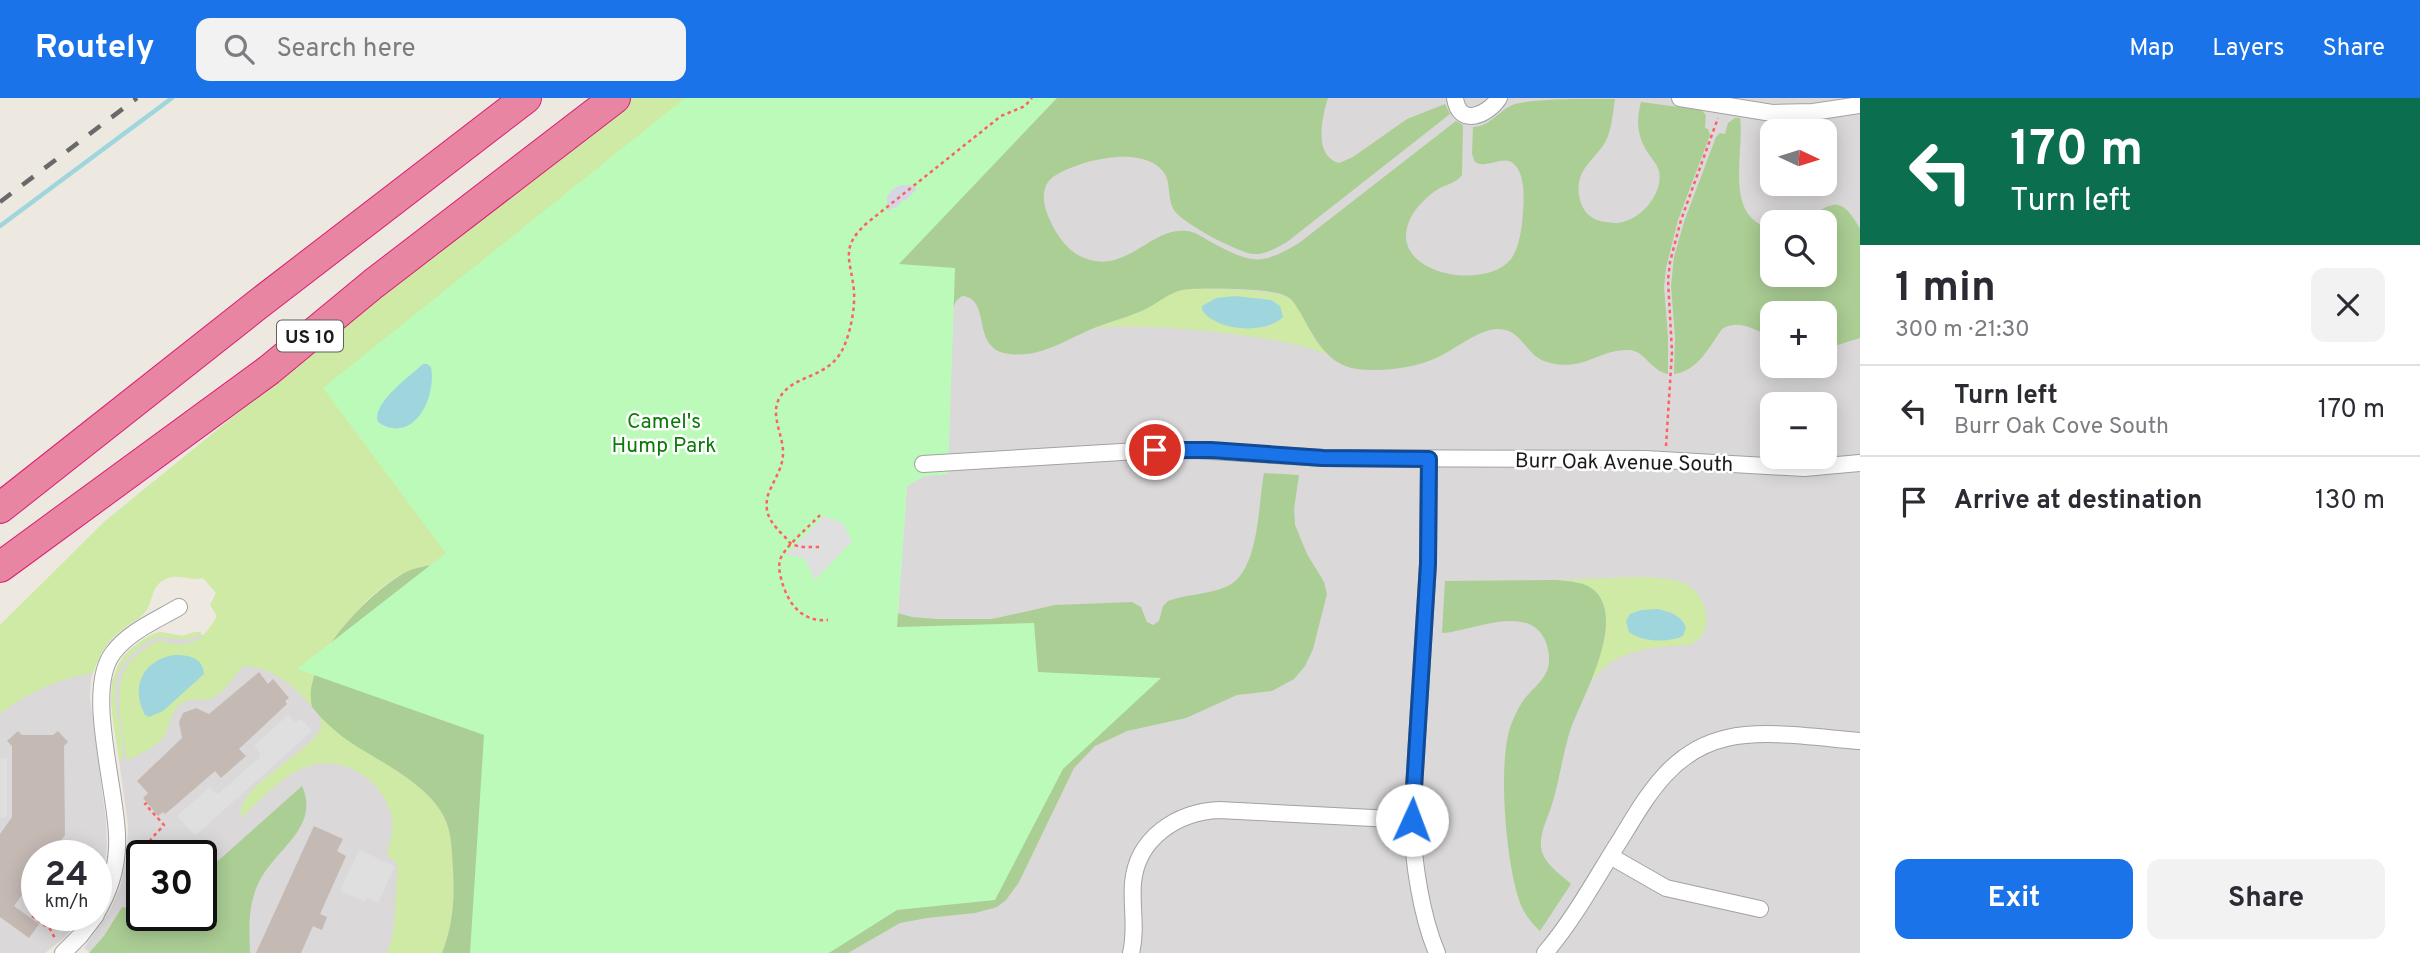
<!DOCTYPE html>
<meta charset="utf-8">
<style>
:root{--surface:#fff;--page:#f2f2f3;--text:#2b2b33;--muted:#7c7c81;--line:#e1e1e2;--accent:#1a73e8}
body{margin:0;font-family:Overpass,sans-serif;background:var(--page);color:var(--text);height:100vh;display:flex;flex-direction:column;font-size:26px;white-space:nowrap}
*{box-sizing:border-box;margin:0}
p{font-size:23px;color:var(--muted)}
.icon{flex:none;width:38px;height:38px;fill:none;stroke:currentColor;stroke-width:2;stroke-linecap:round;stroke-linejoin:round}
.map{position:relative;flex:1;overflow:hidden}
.details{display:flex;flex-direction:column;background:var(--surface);width:560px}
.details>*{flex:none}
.banner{background:#0b6e4f;color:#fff;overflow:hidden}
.needle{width:46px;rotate:94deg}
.fabs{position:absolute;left:1760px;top:21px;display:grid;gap:14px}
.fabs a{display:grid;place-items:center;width:77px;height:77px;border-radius:14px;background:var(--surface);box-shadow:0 4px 18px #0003;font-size:35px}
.speed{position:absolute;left:21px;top:742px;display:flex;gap:14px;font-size:35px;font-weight:700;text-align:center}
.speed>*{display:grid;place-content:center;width:91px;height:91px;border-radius:50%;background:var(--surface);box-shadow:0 4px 18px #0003;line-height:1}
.speed small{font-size:18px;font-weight:400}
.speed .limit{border:4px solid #111;border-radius:10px;background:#fff;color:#111}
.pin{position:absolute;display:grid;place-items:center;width:60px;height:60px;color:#fff;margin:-30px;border:4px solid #fff;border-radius:50%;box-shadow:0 2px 7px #0007}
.me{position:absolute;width:77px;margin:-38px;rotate:2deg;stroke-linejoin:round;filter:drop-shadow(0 0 5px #0008)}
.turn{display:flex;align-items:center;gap:24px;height:147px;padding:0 35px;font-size:32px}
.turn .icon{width:91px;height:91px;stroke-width:2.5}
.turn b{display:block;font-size:49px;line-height:60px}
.round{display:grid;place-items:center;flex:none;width:74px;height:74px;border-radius:14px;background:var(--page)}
.head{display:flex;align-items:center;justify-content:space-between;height:119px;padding:0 35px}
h1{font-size:42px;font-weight:700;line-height:52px}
.action{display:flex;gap:14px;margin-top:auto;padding:14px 35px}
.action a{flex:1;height:80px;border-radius:14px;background:var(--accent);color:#fff;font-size:28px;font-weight:700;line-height:80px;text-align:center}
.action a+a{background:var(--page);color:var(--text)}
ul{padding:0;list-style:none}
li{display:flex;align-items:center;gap:21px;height:91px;padding:0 35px;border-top:2px solid var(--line)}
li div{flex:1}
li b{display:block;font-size:26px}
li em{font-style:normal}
header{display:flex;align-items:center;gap:42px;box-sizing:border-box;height:98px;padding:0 35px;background:var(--accent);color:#fff}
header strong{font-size:33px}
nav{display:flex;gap:38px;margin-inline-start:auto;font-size:24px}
.search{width:490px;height:63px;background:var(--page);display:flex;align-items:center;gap:18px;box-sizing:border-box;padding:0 24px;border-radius:14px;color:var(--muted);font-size:26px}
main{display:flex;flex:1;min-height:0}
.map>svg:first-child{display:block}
.residential{fill:#dad8d8;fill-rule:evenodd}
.grass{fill:#ceeaa4;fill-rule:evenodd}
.forest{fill:#abce94}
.park{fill:#bcfaba}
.parking{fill:#dfdfdf}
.plaza{fill:#d5d6e3}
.water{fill:#9fd6dd}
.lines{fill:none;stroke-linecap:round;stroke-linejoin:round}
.stream{stroke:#9fd6dd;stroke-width:4.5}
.building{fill:#c5b9b4}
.minor-casing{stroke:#a2a2a2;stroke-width:18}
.motorway-casing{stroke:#da1e74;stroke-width:32}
.path{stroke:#fd6163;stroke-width:2.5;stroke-dasharray:3.5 3.5;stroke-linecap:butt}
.minor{stroke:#fff;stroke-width:16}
.motorway{stroke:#e885a2;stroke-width:30}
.rail{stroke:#696969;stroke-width:4.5;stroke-dasharray:14 14;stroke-linecap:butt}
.route-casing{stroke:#114b97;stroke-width:18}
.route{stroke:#1a73e8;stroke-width:12}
.labels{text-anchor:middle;stroke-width:5;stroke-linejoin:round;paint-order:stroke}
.shield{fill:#fff;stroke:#5f5f5f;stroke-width:2}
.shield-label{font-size:19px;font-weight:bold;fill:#1b1b1b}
.park-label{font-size:21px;fill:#0b7b08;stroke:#fff}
.street-label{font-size:21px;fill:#1b1b1b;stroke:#fff}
</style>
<header>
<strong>Routely</strong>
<div class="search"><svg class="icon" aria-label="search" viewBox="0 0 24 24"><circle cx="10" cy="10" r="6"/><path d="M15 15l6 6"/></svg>Search here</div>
<nav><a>Map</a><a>Layers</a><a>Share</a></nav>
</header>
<main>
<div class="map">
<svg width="1860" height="855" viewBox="0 0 1860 855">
<rect width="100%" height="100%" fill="#ede8e0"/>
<path class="residential" d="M1057 0H1860V855H829L897 530 907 388 925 378 947 376 955 171ZM1773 33H1825V86H1773ZM1773 124H1825V177H1773ZM1773 215H1825V268H1773ZM1773 306H1825V359H1773Z
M160 534 182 538 195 534 485 637 470 855H90L84 850 110 813 120 790 127 758 128 727 111 604 112 582 124 557 154 536ZM142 758H201V817H142Z
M97 563 91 581 90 599 106 723 107 749 103 774 96 793V758H37V817H83L66 838 45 855H0V567Z"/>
<path class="grass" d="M631 0H970L543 459C515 461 486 464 458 466 445 467 432 466 420 469 378 477 301 565 312 609 295 589 272 568 244 568 233 577 227 592 214 599 204 605 192 598 182 605 170 613 171 627 164 638 155 650 140 656 127 662 123 628 106 578 140 554 145 551 153 544 159 543 164 543 170 546 175 546 198 548 207 535 217 518L210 507 216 495 203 480C191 484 179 475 166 481 150 488 154 502 146 513 141 520 131 525 124 530 107 542 100 556 93 575 59 580 27 595 0 616V527L105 423 515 90Z
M1184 191C1201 190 1280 191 1290 201 1302 211 1307 229 1315 242 1319 248 1325 253 1330 258 1296 238 1131 222 1092 231L1140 214 1171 195ZM1259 199 1276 204 1280 222 1265 230Z
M1636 479C1652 480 1670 479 1685 486 1708 496 1717 537 1689 547 1649 549 1607 552 1586 592 1597 567 1621 514 1593 492 1584 484 1568 483 1556 482ZM1670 513 1684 524 1678 541H1642Z
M160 534 182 538 196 534H202C189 546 176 540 161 539 151 538 135 552 129 559 98 591 129 632 122 663L119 661C114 622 98 574 136 547 143 541 151 536 160 534Z
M319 618C331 629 343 640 357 648 385 666 433 690 446 723 452 739 452 759 453 776 455 803 452 830 442 855H387C398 828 394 799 398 770L395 763 387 757C390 745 394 733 392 720 384 682 343 655 306 669 281 678 261 702 242 719 231 690 312 656 322 628Z"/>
<path class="forest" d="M1035 0H1328C1322 19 1313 58 1339 65L1353 59 1407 21 1445 6 1450 16 1287 144C1277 150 1264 157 1252 156 1236 153 1183 126 1174 112 1167 101 1171 87 1165 76 1146 45 1080 62 1056 77 1044 84 1042 96 1045 109 1050 126 1062 148 1078 157 1124 182 1149 128 1187 133 1196 134 1204 140 1211 144 1251 165 1259 169 1299 145L1456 23 1463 27 1462 77C1456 85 1448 86 1440 90 1428 97 1416 109 1410 121 1385 176 1485 194 1511 161 1520 148 1522 129 1523 114 1524 100 1525 78 1515 67 1505 55 1487 72 1475 64L1472 56 1473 29C1492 28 1498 12 1515 6 1539 0 1588 1 1615 1 1613 14 1612 27 1608 38 1603 52 1590 61 1583 73 1575 86 1578 109 1590 118 1597 124 1607 124 1615 125 1638 125 1664 97 1659 73 1657 66 1652 61 1648 55 1637 38 1636 23 1641 4L1701 12 1706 17 1705 30 1708 31 1710 37 1678 122 1666 170 1664 189 1668 239V276C1651 273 1644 252 1629 252 1600 250 1583 275 1547 264 1525 258 1522 229 1496 231 1477 233 1461 247 1444 256 1419 270 1385 274 1357 271 1326 267 1313 237 1300 214 1296 208 1293 201 1286 198 1271 190 1211 190 1191 191 1170 191 1158 207 1139 214 1125 220 1109 224 1094 230 1067 241 1041 260 1010 256 969 252 993 200 962 198L956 203 939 247 857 203Z
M1735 20H1740C1745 54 1722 122 1773 130V177H1825V124H1797C1829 112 1837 89 1860 131V240L1825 251V215H1773V239C1756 233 1739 220 1722 231 1709 249 1698 273 1674 276L1675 239 1671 188 1674 159 1684 124 1716 39 1720 35 1725 36 1728 25Z
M1264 375 1299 377 1294 411 1295 427 1307 456 1324 484 1327 496 1313 551 1305 568 1294 581 1272 593 1237 597 1186 620 1127 633 1095 648 1074 670 1019 784 1006 802 997 809 975 815 927 820 900 825 848 855H442C453 828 455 799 453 771 452 755 452 738 446 723 432 689 385 666 356 648 339 637 324 624 312 609 301 563 369 494 406 474 414 470 423 468 432 467L889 513 912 519 936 521H992L1055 507 1132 504 1141 509 1147 524 1153 527 1159 523 1163 508 1168 503C1186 496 1207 497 1226 489 1260 475 1258 405 1264 375Z
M1556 482C1569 483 1587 484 1596 494 1625 525 1583 598 1571 630 1563 654 1560 679 1553 703 1549 719 1537 737 1542 754 1546 767 1561 777 1571 786L1540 833C1532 826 1525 817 1521 807 1506 770 1497 664 1511 627 1514 619 1518 610 1523 603 1532 590 1548 581 1549 564 1550 550 1544 533 1531 527 1504 515 1470 533 1442 535L1445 483Z
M302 688C321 730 273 752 258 786 248 808 249 831 250 855H89L104 838 122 809 142 813V817H201V778Z"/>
<path class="park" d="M685 0H1057L899 166 955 170 948 376 925 378 907 388 897 529 1034 525 1038 574 1161 580 1063 671 995 802 897 812 829 855H470L484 637 297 571 446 455 323 290Z"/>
<path class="parking" d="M824 418 843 425 852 443 815 482 804 460 786 457Z
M288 617 295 624 302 621 312 633 195 738 177 718 210 689 216 695H219L260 659V655L254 648Z
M0 660H7V719H0Z
M359 752 395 768 378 805 367 800 365 804 340 793Z"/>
<path class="plaza" d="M901 87H910L917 91 905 103 903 102 896 110 894 109 888 114 887 99 893 91Z"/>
<path class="water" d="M1235 198 1271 202 1280 208 1283 219C1265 237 1216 233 1202 212V208L1216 200Z
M423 266H427L431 269C437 300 413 348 378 324 371 306 410 278 423 266Z
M1658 511C1671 514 1680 517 1686 529L1683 538C1669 545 1641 544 1629 534L1626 523 1630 516 1641 512Z
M174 557C188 557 203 559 204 576L163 613 149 619 145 617C130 589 143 562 174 557Z"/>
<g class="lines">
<path class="stream" d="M0 128 172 0"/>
</g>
<path class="building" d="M259 574 268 586 273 581 289 600 285 603 287 606 239 651 246 658 221 680 215 673 177 706 165 716 163 714 158 718 143 700 148 695 137 683 182 640 179 624 183 615 196 610 209 616Z
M18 633 22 637H53L58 633 68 644 64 648 65 737 50 758H37V776L14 808 39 826 29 840 0 819V736L12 719V648L7 643Z
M314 728 343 741 337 753 346 758 320 816 327 819 322 832 313 828 301 855H256Z"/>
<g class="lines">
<defs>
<path id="minor" d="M1455 0C1459 30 1488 17 1499 0
M1680 0 1772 15 1813 14 1860 7
M1429 361 1428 466 1412 722C1413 763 1421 817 1437 855
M923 366 1138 353 1195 352 1323 360 1645 361 1804 370 1860 365
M1610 758 1666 790 1760 811
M96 816C108 796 116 773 117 750 120 699 83 594 113 555 128 534 157 522 179 509
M63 855 80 838 96 817
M1131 855C1137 831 1131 809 1133 785 1137 740 1177 714 1219 712L1412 722
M1545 855C1575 820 1597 778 1622 739 1648 696 1673 652 1727 640 1765 631 1820 640 1860 643"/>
<path id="motorway" d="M0 410 257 207 526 0
M0 469 269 272 373 186 615 0"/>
</defs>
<use href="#minor" class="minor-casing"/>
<use href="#motorway" class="motorway-casing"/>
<path class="path" d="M1666 348 1672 254 1668 182 1670 164 1681 122 1718 20
M820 417C810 428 784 449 780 462 778 469 780 477 782 484 789 507 802 524 828 522
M819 449C812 449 799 450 792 446 789 445 787 441 785 439 772 426 763 416 768 397 773 383 782 372 783 357 784 337 769 317 780 299 796 274 831 282 845 246 851 231 855 210 854 193 851 162 839 150 867 125L1001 18 1025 8 1032 0
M147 705 145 706 164 727 151 741 148 758
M127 784 142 791
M32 818 50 831 56 842"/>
<use href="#minor" class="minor"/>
<use href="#motorway" class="motorway"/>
<path class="rail" d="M0 104 137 0"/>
</g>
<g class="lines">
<defs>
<path id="route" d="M1155 352H1211L1323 360 1429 361 1428 466 1412 722"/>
</defs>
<use href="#route" class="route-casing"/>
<use href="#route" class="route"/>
</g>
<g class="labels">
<rect class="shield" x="277" y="222.5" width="66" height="31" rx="5"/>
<g class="shield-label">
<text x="310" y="245">US 10</text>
</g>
<g class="park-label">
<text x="664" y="330">Camel's<tspan x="664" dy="24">Hump Park</tspan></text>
</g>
<g class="street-label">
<text transform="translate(1624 364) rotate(1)" y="7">Burr Oak Avenue South</text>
</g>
</g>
</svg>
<div class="fabs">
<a><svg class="needle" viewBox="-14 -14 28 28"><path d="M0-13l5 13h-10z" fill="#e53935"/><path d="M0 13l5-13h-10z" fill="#7c7c81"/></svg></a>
<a><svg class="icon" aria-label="search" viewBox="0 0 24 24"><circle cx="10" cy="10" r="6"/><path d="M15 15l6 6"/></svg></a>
<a>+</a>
<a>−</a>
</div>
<div class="speed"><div>24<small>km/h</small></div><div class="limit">30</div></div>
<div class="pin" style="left:1155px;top:352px;background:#d93025"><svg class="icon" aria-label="arrive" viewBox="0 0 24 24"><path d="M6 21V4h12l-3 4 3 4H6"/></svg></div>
<svg class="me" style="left:1412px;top:722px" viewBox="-20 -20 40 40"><circle r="19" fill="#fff"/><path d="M0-13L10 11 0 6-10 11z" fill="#1a73e8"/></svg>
</div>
<section class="details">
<div class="banner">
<div class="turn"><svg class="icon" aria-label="left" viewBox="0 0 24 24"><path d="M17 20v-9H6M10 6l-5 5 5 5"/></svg><div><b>170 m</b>Turn left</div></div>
</div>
<div class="head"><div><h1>1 min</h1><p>300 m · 21:30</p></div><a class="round"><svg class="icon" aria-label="close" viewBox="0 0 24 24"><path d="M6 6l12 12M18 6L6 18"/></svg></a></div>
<ul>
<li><svg class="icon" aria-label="left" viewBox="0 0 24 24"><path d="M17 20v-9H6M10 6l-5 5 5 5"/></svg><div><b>Turn left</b><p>Burr Oak Cove South</p></div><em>170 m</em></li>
<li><svg class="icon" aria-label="arrive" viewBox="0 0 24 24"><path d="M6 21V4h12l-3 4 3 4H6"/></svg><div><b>Arrive at destination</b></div><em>130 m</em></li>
</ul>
<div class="action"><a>Exit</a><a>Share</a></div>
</section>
</main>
